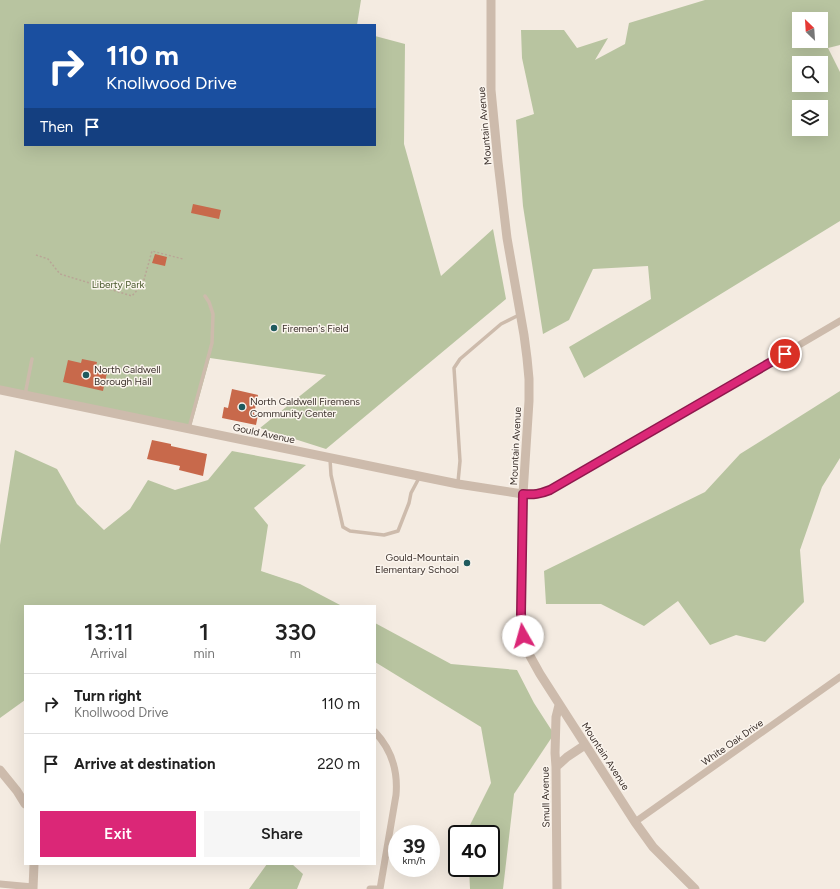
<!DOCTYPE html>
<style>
:root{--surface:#fff;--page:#f6f6f6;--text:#222;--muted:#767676;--line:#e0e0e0;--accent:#db2777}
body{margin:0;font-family:Figtree,sans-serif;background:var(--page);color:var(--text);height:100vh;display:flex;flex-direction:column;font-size:15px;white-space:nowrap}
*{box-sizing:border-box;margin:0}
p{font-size:13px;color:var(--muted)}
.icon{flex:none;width:22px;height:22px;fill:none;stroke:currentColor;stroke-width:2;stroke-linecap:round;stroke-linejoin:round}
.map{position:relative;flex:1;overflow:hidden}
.drawer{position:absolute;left:24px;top:605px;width:352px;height:260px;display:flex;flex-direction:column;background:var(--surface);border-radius:0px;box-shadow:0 4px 16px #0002}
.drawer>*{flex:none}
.guide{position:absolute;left:24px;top:24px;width:352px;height:122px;border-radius:0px;box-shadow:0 4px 16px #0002;background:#1a4fa0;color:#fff;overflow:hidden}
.needle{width:26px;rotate:335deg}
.fabs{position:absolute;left:792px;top:12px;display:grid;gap:8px}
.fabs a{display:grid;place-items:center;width:36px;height:36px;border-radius:0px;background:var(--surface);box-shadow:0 4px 16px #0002;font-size:20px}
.speed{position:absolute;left:388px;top:825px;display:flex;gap:8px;font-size:20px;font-weight:700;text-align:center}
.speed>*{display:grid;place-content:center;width:52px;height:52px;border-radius:50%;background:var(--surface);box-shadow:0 4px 16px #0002;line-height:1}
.speed small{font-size:10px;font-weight:400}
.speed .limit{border:2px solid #111;border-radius:6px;background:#fff;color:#111}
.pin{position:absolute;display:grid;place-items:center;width:34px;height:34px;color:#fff;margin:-17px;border:2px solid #fff;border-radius:50%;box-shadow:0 1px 4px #0007}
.me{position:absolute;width:44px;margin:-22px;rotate:353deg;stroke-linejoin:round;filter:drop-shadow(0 0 3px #0008)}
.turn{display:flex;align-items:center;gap:14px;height:84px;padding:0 16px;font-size:18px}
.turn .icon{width:52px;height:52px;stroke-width:2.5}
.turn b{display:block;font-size:28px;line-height:34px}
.then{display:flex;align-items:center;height:38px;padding:0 16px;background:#0003;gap:8px;font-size:15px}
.eta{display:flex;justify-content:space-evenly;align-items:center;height:68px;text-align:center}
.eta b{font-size:24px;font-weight:600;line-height:28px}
.cta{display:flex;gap:8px;margin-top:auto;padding:8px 16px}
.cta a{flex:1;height:46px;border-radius:0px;background:var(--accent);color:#fff;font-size:16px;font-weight:600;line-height:46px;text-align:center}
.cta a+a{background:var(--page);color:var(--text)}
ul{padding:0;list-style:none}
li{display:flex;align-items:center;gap:12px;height:60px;padding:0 16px;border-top:1px solid var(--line)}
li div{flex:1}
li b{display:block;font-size:15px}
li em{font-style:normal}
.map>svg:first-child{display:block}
.green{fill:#b8c4a0;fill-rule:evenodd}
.building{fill:#c8694b}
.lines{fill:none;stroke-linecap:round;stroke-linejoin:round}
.path{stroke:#b9a596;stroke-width:1.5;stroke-dasharray:2 2;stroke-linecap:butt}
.service{stroke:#cdbbac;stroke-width:3.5}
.minor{stroke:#cdbbac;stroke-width:7}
.tertiary{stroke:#cdbbac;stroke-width:9}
.route-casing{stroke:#8e194d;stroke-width:10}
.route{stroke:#db2777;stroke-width:7}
.poi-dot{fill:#1f5a5e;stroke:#fbf5ee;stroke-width:1.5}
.labels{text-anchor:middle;stroke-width:3;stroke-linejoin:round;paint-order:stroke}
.street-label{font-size:10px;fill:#3b302b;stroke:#fbf5ee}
.park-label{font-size:10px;fill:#4a5a2e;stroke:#fbf5ee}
.poi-label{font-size:10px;fill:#3b302b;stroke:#fbf5ee;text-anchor:start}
</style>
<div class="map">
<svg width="840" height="889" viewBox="0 0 840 889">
<rect width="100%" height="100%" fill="#f4ebe1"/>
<path class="green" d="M0 0H361L357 25H25V145H375V36L405 44 404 144 441 276 493 229 506 299 326 449 260 428 326 375 210 358 190 430 0 386Z
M705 0H840V45L828 48 840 72V221L584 378 569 347 651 299 648 266 593 269 569 320 543 334 523 206 516 120 534 114 522 58 521 30H564L577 48 608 38 595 60 625 44 629 23ZM799 19H821V41H799ZM799 63H821V85H799ZM799 107H821V129H799Z
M840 391V458L822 487 800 550 804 602 765 642 736 635 710 645 678 601 644 626 601 604H546L544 571 705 492 740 454Z
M15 450 57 469 77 504 104 530 130 509 148 480 175 490 208 480 232 451 306 465 254 508 268 525 261 571 300 584 342 606H25V700L0 718V545Z
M375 623 451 664 517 670 534 703 554 734 514 794 503 889H470L469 868H491V834H467V831L491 783 481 727 375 662Z
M267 864H292L303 874 297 889H249Z"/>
<path class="building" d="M193 204 221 210 219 219 191 213Z
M155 254 167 257 165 266 152 263Z
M82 359 97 362 96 366 108 368 103 391 63 382 68 360 81 363Z
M232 389 258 395 254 414 258 415 256 425 222 418 224 407 228 408Z
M152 440 171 444V446L207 454 203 476 179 470 180 466 147 459Z"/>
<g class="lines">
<path class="path" d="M36 255 48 259 60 274 132 296 140 287H142L152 251 183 259"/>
<path class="service" d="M25 395 32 359
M189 428 212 343 213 314 209 302 205 296
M330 459 331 475 343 527 350 531 384 535 398 531 409 503 411 493 419 478
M458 482 460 461 454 368 460 359 501 324 519 315"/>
<path class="minor" d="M523 494C534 495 540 495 550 491L840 321
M375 732C392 750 398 772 396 795L380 889
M635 822 840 677
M0 884 33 887
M370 889H376"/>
<path class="tertiary" d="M491 0V90L498 162 507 238 524 335 527 358 529 379V401L523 494 521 614 523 636 530 656 540 674 635 822 653 847 695 889
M0 390 404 473 458 484 523 494
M556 767 567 757 585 745
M0 770 17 791 25 804
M33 889 34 864
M557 889 556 767 555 753 556 717 559 705"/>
</g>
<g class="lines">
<defs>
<path id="route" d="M523 636 521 614 523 494C534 495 540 494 550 490L785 354"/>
</defs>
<use href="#route" class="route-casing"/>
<use href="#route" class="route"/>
</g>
<g class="poi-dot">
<circle cx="274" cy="328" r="4"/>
<circle cx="86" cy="375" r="4"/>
<circle cx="242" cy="407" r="4"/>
<circle cx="467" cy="563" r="4"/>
</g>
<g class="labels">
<g class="street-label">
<text transform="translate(484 126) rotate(-95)" y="4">Mountain Avenue</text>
<text transform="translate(264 433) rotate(12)" y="4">Gould Avenue</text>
<text transform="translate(515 446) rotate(-87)" y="4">Mountain Avenue</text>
<text transform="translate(732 742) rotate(-35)" y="4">White Oak Drive</text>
<text transform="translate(606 756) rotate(57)" y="4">Mountain Avenue</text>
<text transform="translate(545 797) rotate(-91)" y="4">Smull Avenue</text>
</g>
<g class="park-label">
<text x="118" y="288">Liberty Park</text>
</g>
<g class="poi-label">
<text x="282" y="332">Firemen's Field</text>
<text x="94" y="373">North Caldwell<tspan x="94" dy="12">Borough Hall</tspan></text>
<text x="250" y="405">North Caldwell Firemens<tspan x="250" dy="12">Community Center</tspan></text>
<text x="459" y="561" text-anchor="end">Gould-Mountain<tspan x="459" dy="12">Elementary School</tspan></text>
</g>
</g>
</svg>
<div class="fabs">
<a><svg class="needle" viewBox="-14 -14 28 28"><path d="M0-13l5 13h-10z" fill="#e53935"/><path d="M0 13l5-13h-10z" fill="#767676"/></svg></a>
<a><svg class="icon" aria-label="search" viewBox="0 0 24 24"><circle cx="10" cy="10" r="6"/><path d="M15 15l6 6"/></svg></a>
<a><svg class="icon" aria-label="layers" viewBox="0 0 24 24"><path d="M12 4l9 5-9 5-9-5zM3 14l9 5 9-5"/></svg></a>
</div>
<div class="speed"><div>39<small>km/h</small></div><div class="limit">40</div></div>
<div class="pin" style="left:785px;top:354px;background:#d93025"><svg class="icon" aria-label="arrive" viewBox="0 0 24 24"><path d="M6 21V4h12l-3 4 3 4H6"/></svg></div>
<svg class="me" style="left:523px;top:636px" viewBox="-20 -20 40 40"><circle r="19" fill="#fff"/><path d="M0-13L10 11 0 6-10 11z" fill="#db2777"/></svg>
<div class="guide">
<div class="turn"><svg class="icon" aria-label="right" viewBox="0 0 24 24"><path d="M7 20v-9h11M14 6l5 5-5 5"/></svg><div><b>110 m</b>Knollwood Drive</div></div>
<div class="then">Then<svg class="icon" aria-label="arrive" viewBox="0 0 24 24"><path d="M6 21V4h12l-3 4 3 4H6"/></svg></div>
</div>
<section class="drawer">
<div class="eta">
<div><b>13:11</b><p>Arrival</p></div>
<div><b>1</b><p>min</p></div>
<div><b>330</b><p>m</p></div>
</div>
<ul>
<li><svg class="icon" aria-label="right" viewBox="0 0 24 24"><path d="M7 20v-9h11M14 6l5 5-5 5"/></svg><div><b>Turn right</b><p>Knollwood Drive</p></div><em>110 m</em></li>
<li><svg class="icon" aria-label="arrive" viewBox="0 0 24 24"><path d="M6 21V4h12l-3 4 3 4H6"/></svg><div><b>Arrive at destination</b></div><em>220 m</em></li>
</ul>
<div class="cta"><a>Exit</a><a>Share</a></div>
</section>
</div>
